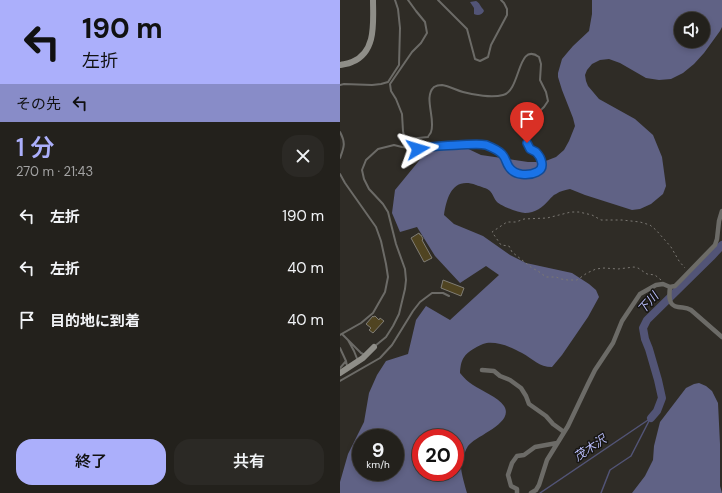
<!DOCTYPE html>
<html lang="ja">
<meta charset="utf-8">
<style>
:root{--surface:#23211c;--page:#2b2925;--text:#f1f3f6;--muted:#a3a3a3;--line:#403e3b;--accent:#abaffb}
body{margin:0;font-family:"DM Sans","Noto Sans JP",sans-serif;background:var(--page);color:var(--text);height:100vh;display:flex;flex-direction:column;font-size:15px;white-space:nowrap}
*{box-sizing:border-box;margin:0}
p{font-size:13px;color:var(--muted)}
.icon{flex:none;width:22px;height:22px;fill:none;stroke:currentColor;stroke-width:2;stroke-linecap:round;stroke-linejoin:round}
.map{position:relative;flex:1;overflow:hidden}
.side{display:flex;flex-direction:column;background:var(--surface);width:340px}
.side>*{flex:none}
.banner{background:#abaffb;color:#111;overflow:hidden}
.controls{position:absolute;left:334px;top:12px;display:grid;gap:8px}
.controls a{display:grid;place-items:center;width:36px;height:36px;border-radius:50%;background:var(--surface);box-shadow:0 2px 6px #0003,0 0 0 1px var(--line);font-size:20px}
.speed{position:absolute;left:12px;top:429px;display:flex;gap:8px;font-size:20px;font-weight:700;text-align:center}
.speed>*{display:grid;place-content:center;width:52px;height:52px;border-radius:50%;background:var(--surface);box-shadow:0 2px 6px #0003,0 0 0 1px var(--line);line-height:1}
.speed small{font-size:10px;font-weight:400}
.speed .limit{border:6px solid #d22;background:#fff;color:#111}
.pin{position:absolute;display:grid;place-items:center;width:34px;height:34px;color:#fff;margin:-41px -17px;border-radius:50% 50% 50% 0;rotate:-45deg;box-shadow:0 0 4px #0007}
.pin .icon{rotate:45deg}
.me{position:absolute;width:44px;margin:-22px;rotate:83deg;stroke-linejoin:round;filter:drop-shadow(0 0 3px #0008)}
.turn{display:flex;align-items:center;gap:14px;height:84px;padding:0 16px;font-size:18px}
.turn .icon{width:52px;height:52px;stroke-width:2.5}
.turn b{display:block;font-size:28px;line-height:34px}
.then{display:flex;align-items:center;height:38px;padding:0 16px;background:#0003;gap:8px;font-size:15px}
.round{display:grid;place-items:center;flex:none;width:42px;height:42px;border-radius:16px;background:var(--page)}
.overview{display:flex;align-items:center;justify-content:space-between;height:68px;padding:0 16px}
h1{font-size:24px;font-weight:600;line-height:30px;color:var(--accent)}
.action{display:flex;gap:8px;margin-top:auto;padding:8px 16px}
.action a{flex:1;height:46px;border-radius:16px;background:var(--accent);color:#111;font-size:16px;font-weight:600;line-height:46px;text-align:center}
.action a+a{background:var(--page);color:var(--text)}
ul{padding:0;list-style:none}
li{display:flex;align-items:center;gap:12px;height:52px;padding:0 16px}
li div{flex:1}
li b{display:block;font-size:15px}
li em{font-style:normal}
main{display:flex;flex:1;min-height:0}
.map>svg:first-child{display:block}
.forest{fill:#606285;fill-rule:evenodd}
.water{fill:#525476}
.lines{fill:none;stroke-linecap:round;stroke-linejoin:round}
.stream{stroke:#525476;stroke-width:1.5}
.river{stroke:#525476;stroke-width:8}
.building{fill:#504421;stroke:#807d75}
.path{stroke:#7b7873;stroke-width:1;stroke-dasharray:2 3;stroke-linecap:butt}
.lane{stroke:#6c6b67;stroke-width:2}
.street{stroke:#6c6b67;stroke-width:4.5}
.secondary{stroke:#8f8e88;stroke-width:6}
.route-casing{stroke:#114b97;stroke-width:10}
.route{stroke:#1a73e8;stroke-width:7}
.labels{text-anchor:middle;stroke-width:3;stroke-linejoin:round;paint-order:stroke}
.water-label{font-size:12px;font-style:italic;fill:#b7bbf7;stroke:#161512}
</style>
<main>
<section class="side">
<div class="banner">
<div class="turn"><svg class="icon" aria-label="left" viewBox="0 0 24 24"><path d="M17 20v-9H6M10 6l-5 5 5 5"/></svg><div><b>190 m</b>左折</div></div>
<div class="then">その先<svg class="icon" aria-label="left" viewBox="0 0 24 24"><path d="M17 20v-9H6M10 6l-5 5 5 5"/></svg></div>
</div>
<div class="overview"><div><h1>1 分</h1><p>270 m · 21:43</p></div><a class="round"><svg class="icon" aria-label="close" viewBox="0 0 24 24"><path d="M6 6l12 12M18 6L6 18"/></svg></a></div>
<ul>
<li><svg class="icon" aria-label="left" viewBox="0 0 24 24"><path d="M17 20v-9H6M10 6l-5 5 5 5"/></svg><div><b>左折</b></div><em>190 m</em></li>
<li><svg class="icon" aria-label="left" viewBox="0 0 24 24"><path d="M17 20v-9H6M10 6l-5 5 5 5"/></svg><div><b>左折</b></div><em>40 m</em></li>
<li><svg class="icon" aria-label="arrive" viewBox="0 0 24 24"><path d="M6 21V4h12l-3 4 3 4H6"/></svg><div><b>目的地に到着</b></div><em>40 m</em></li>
</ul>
<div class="action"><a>終了</a><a>共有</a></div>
</section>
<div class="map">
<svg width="382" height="493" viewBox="0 0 382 493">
<rect width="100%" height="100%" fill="#2f2c26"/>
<path class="forest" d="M252 0H382V27L380 31 364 53 354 64 343 73 331 79 319 80 306 78 280 63 269 59 260 60 252 64 247 70 245 75 246 81 248 86 259 99 295 119 313 135 322 157 326 186 323 194 311 204 300 209 292 210 245 195 230 189C226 190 220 191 216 194 213 195 211 198 209 200 203 207 195 213 185 213 179 213 161 206 157 202 154 199 153 194 150 191 147 188 141 187 136 185 113 177 107 196 104 215L114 224 143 236 170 255 186 263 232 273 249 284 256 290 259 297 248 317 222 355 212 367C199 367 193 359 182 353 172 347 154 340 143 344 140 345 137 347 135 348 123 355 121 360 120 373 124 378 128 382 133 385 142 391 158 397 164 406 175 423 135 436 128 446 126 449 122 459 121 463 120 470 125 486 127 493H0V482L8 454 24 422 29 393 37 375 46 361 68 354 76 320 86 306 110 320 159 275 146 266 120 283 95 256 77 227 60 232 52 213 55 190 87 151 94 145 102 142 120 145 141 155 188 162H203L216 157 224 150 229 141 235 126 233 118 222 90 218 77V73L222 59 227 53 233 46 249 31 252 14ZM341 19H363V41H341ZM21 438H55V472H21ZM81 438H115V472H81Z
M359 383 366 386 372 391 378 403 380 444V486L382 493H292L305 476 313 460 314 446 320 422 346 388 354 384Z"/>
<path class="water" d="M136 1C140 3 140 6 143 9L144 11C142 15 138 16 134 14V8L130 2Z"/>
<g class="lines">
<path class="stream" d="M200 493 311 418
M261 493 270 470 291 456 310 419"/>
<path class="river" d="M311 418 317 411 322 398 318 380 309 349 305 339 303 328 307 320 371 257 382 245"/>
</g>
<path class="building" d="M79 233 80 235H81L83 239 82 240 92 258 84 262 71 238Z
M103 280 124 288 121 296 101 288Z
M33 316V317L35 316 39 320 40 318 44 321 33 333 29 330 31 328 26 324Z"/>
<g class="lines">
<path class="path" d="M321 280 315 275 307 274 298 268 294 267 278 269 264 268 256 269 247 273 237 280H228L221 279 216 277H206L198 271 192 268 172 252 169 246 161 245 152 232 167 222H176L184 219 207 218 231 212H239L252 215 261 220H282L300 222 310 225 316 230 331 247 339 261 345 268"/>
<path class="lane" d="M98 0 127 29 135 59 140 61 148 57 151 45 167 15V9L164 3 161 0
M0 85 4 84 32 85 41 84 48 82 59 65 60 28 58 9 55 0
M0 132C6 143 4 147 0 158
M0 174 5 183 36 227 41 241 46 264 48 277 45 292 33 313 21 323 0 335
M2 334 21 353 25 355
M8 340 14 351 18 361
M35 346 46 337 53 326 59 314 65 289 66 280 65 269 56 244 48 212 43 204 29 189 24 179 22 170 26 160 38 149 54 145 62 147 78 149 87 147 136 144 146 145 154 148 161 153 164 156 169 168 176 173 184 175 196 173 201 170 203 164 201 159 198 155 195 152 190 149 187 143 185 127 188 122 204 107 208 101 206 92 200 80 201 64 199 57C177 41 181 91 163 95 152 98 134 95 123 92 116 90 109 86 102 85 99 85 97 85 94 87 83 97 96 119 91 132 91 133 88 136 88 137L68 139 64 136 63 131 62 114 56 99 51 91 50 84 72 52 81 43 87 33 85 22 76 11 68 0
M0 348 6 361 0 368
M6 361 7 366
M0 381 40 358 52 345 73 311 80 302 92 293H103L109 296"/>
<path class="street" d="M330 287C329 295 328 306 338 307 344 308 346 307 351 310L382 337
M142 370 154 371 160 376 170 380 181 388 186 396 189 404 206 416 213 424 224 432
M177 493V489L171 486 168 475 172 463 177 456 184 455 195 447 217 443
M191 493 196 490 199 485 207 460 228 426 248 384 255 370 273 343 282 321 300 294 316 285 323 284 330 287 335 286 340 281 375 245 377 239 379 221 382 211"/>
<path class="secondary" d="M0 65C4 64 8 64 12 62 37 52 33 21 33 0
M0 373 23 358 34 347"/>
</g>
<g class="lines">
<defs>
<path id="route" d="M78 149C91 146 104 146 118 145 127 145 137 143 146 145 151 147 158 150 162 154 166 158 166 163 169 167 175 176 189 176 197 172 206 168 201 157 196 152 194 151 192 150 190 149 189 147 188 145 187 143"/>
</defs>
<use href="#route" class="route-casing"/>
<use href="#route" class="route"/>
</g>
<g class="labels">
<g class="water-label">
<text transform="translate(308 303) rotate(-48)" y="4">下川</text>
<text transform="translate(250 448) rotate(-34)" y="4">茂木沢</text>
</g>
</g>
</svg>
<div class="controls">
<a><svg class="icon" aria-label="sound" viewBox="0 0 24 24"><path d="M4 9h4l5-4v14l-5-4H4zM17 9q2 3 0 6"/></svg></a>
</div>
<div class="speed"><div>9<small>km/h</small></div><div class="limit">20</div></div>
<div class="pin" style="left:187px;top:143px;background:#d93025"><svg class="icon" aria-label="arrive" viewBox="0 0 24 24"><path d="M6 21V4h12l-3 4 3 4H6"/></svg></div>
<svg class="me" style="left:78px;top:149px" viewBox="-20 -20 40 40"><path d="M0-17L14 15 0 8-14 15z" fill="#1a73e8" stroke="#fff" stroke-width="4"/></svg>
</div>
</main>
